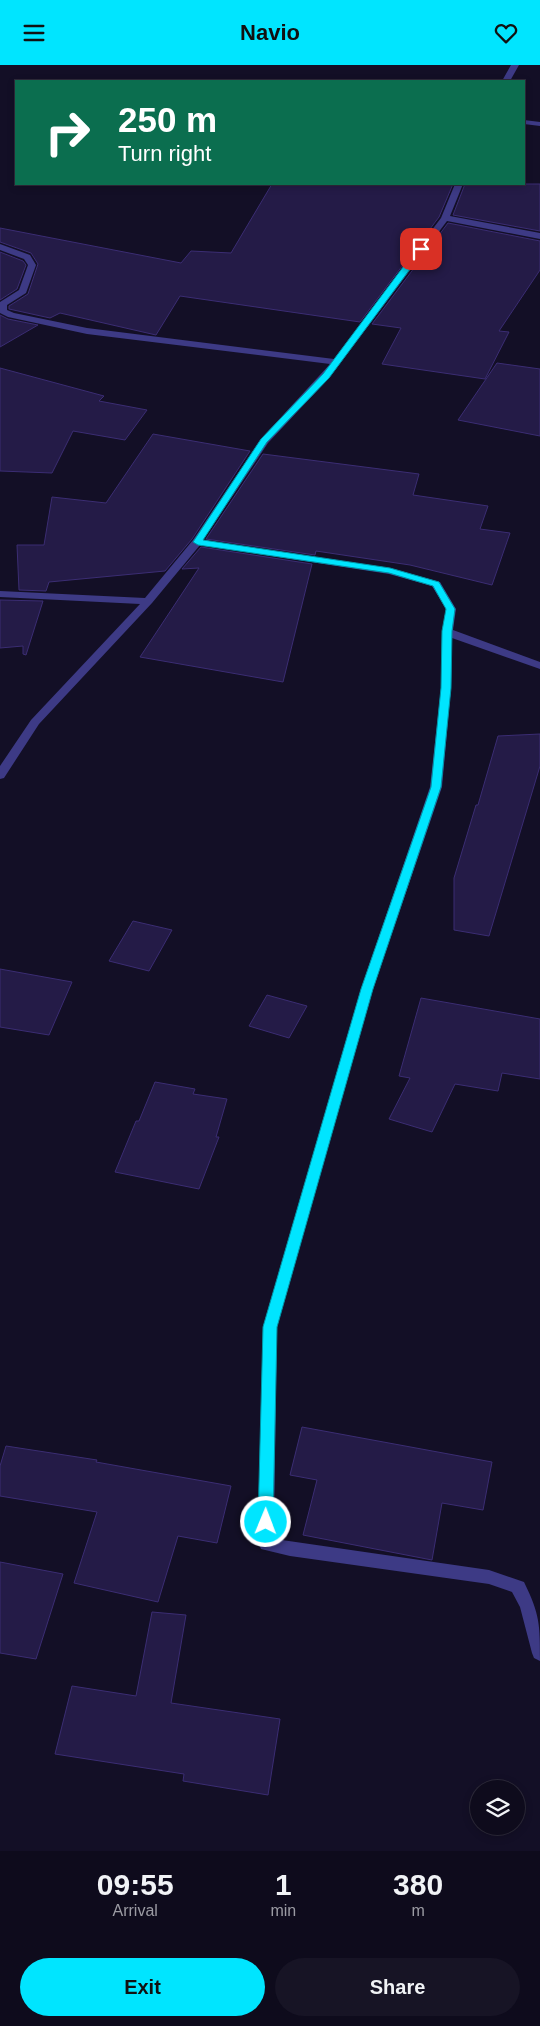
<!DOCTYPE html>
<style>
:root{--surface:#0e0b1c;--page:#171425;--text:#f1f3f6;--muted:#9b9ba3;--line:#2e2b3b;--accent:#00e5ff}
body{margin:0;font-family:Helvetica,sans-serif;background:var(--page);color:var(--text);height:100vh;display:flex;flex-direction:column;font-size:19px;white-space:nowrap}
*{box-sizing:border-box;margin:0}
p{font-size:16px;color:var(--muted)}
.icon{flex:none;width:28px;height:28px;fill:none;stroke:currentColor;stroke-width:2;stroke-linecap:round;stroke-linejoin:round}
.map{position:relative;height:1786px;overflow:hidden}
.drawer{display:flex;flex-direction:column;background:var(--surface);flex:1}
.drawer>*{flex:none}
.hud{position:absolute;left:15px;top:15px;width:510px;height:105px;border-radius:0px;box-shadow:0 2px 8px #0003,0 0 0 1px var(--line);background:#0b6e4f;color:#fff;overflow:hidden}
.buttons{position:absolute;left:470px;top:1715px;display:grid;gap:10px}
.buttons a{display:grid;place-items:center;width:55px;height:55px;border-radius:50%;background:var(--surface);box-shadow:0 2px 8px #0003,0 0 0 1px var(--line);font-size:25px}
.pin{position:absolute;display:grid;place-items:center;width:42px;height:42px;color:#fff;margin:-21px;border-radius:10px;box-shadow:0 2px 8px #0006}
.me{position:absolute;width:55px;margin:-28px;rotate:1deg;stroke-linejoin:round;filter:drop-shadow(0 0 4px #0008)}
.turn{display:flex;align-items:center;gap:18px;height:105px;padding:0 20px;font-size:22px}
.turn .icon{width:65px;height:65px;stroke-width:2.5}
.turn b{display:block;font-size:35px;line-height:42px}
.eta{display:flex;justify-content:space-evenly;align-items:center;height:85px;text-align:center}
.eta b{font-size:30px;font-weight:600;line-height:35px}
.primary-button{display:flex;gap:10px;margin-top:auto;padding:10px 20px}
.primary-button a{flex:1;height:58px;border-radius:30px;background:var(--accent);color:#111;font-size:20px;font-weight:600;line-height:58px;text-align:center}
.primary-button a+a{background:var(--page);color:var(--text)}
header{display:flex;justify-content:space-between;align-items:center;height:65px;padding:0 20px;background:var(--accent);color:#111;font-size:22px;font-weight:600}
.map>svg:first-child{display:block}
.building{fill:#241b47;stroke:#3b2d73}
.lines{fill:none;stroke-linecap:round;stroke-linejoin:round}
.street{fill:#3d3a85;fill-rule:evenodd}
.route{fill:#00e5ff;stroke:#0095a6}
</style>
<header><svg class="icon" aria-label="menu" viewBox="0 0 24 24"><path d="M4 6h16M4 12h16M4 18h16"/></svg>Navio<svg class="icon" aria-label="heart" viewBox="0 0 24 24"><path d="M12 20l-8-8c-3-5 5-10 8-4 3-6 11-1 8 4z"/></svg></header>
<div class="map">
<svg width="540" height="1786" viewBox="0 0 540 1786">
<rect width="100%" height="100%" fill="#130f26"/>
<path class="building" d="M272 119H453L439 152 360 257 180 231 156 270 60 248 50 253 9 244V241L28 229 38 199 31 188 0 177V163L181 198 191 186 231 188Z
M465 119H540V166L453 150Z
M448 158 540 176V205L499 266 509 267 485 314 382 299 401 263 372 259Z
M0 187 23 196 26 200 17 224 0 235Z
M0 250 8 254 38 260 0 282Z
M497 298 540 304V371L458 355Z
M0 303 104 331 99 336 147 345 125 375 73 366 52 408 0 406Z
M153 369 250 386 192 474 165 506 49 517 46 526 19 525 17 480H44L52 432 106 438Z
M263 389 419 409 413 430 488 441 480 464 510 468 492 520 410 500 316 486 315 490 206 474Z
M201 482 312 499 283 617 140 592 199 503 182 504Z
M0 535 43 536 26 590 23 589V581L0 583Z
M540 669V701L489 871 454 865V813L476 740H478L498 671Z
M133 856 172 865 149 906 109 896Z
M0 904 72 917 49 970 0 962Z
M267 930 307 941 289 973 249 961Z
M421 933 540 954V1014L502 1008 498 1026 455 1019 432 1067 389 1054 410 1013 399 1011Z
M155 1017 195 1024 193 1029 227 1034 216 1072H219L199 1124 115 1107 136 1056H139Z
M302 1362 492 1397 483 1445 442 1438 432 1495 303 1470 317 1415 290 1410Z
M6 1381 97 1395 96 1397 231 1421 217 1478 178 1471 158 1537 74 1518 97 1447 0 1431V1401Z
M0 1497 63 1509 36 1594 0 1588Z
M152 1547 186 1550 171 1638 280 1654 268 1730 183 1716 184 1709 55 1689 72 1621 136 1631Z"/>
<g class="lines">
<path class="street" d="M511 0H519L510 16H502Z
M524 55 540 57V61L524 59Z
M455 119H463L450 151 540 168V174L447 156 329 313 268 378 203 475 390 503 440 517 456 544 453 565 540 597V604L452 573 451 623 442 722 373 924 277 1262 274 1457 275 1474 489 1505 524 1517C540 1550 540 1559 540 1596L534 1593 532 1588 520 1542 512 1527 489 1519 290 1491 261 1484 259 1479 263 1262 361 924 430 722 441 623 442 567 446 544 432 521 389 509 200 480 152 538 39 659 4 713 0 714V701L31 655 140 539 0 532V526L145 533 193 475 261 374 330 299 87 269 8 252 0 248V237L19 225 28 200 24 194 0 185V179L30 190 36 200 26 228 7 240V245L14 248 87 263 334 294 441 153Z"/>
</g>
<path class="route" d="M418 182 425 184 329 313 267 377 203 475 390 503 439 517 455 544 452 566 451 623 441 722 373 924 277 1262 273 1457 271 1461 266 1463 261 1461 258 1457 263 1262 361 924 431 722 441 623 442 566 446 544 433 521 389 508 198 480 193 477 261 374 323 309Z"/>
</svg>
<div class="buttons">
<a><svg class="icon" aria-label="layers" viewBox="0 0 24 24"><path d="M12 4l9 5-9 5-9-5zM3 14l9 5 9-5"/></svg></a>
</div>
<div class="pin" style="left:421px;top:184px;background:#d93025"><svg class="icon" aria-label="arrive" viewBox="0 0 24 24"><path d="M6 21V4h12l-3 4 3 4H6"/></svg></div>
<svg class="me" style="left:266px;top:1457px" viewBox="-20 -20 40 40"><circle r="17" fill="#00e5ff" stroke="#fff" stroke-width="3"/><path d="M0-11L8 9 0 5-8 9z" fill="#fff"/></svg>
<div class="hud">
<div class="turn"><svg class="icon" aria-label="right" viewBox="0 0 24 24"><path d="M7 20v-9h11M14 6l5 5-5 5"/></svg><div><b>250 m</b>Turn right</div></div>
</div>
</div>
<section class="drawer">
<div class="eta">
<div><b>09:55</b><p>Arrival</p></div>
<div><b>1</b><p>min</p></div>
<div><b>380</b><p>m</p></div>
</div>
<div class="primary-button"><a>Exit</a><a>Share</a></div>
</section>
